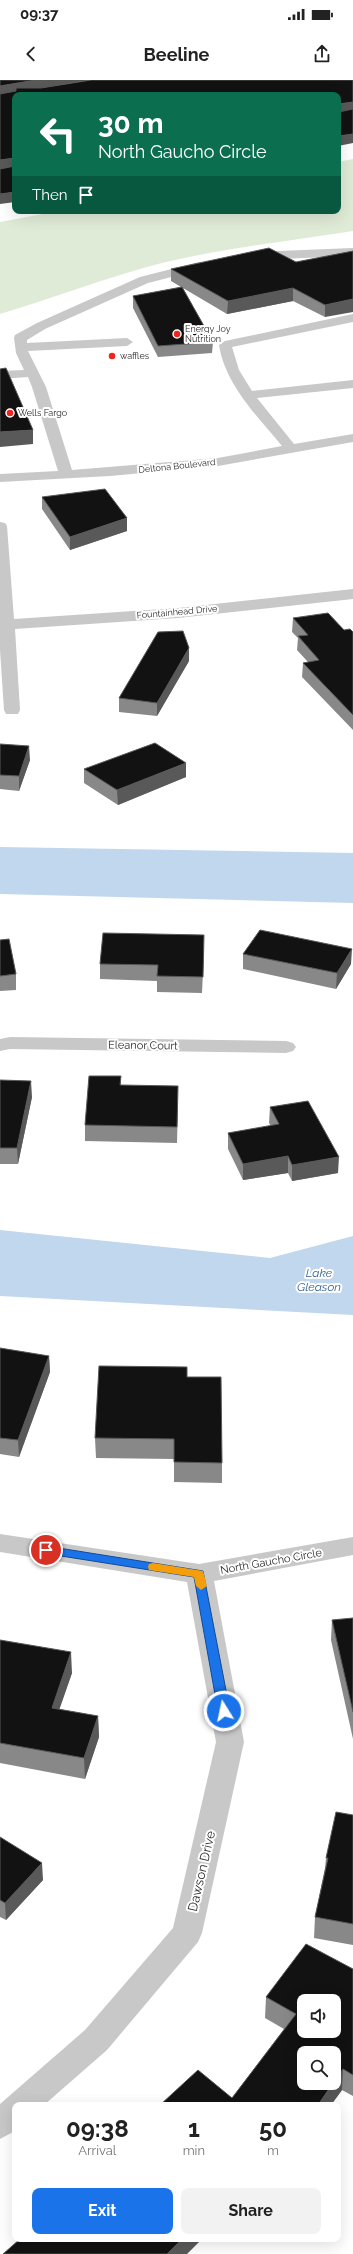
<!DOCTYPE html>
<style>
:root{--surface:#fff;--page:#f2f2f2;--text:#222;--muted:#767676;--accent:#1a73e8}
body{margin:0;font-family:Raleway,sans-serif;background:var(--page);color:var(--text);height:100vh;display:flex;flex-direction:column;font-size:15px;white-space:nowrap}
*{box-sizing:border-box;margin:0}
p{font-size:13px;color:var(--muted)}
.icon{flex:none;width:22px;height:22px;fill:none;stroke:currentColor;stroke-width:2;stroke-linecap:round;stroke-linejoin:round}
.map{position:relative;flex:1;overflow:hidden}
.panel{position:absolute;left:12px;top:2022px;width:329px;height:140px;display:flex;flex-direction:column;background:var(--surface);border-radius:8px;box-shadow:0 4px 16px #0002}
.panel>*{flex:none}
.banner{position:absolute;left:12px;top:12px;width:329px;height:122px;border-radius:8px;box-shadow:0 4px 16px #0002;background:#0b6e4f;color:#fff;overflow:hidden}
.buttons{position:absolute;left:297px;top:1914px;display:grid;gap:8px}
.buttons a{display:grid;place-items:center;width:44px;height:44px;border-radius:8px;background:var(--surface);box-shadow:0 4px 16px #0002;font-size:20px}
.pin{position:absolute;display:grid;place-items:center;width:34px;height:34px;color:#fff;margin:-17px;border:2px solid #fff;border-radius:50%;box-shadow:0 1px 4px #0007}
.me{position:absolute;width:44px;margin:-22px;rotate:350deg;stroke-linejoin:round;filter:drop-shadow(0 0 3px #0008)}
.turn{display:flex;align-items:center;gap:14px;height:84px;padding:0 20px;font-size:18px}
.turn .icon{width:52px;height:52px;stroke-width:2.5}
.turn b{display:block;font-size:28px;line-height:34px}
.then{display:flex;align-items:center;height:38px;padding:0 20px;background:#0003;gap:8px;font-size:15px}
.eta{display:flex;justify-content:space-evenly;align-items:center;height:68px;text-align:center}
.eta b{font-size:24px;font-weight:700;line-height:28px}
.primary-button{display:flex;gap:8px;margin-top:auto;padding:8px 20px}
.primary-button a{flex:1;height:46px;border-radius:8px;background:var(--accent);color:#fff;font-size:16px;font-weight:700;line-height:46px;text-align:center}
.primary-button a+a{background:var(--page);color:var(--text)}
.status{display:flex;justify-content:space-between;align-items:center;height:28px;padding:0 20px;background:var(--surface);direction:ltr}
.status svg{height:11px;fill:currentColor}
header{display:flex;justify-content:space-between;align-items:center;height:52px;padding:0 20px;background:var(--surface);font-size:18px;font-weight:700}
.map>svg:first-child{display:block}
.green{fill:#e0ebd7}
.water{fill:#c1d7ed}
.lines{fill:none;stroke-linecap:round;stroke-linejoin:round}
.minor{fill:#c8c8c8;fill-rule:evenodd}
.wall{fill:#888}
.shaded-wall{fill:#595959}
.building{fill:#121212;stroke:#595959;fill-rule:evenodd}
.route{fill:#1a73e8;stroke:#114b97}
.slow{fill:#f59e0b}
.poi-dot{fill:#f1251f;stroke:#fff;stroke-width:1.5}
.labels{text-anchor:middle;stroke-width:4;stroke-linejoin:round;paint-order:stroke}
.far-poi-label{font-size:9px;fill:#2b2b2b;stroke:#fff;text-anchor:start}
.far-street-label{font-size:9px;fill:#2b2b2b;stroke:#fff}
.street-label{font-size:11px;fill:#2b2b2b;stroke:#fff}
.water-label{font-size:12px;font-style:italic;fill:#356492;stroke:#fff}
.near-street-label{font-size:13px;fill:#2b2b2b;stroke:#fff}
</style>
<div class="status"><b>09:37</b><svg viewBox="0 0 49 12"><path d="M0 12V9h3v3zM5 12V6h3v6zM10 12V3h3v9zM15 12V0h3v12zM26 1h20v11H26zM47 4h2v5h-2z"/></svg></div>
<header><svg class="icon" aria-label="back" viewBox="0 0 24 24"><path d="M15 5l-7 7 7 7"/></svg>Beeline<svg class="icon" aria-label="share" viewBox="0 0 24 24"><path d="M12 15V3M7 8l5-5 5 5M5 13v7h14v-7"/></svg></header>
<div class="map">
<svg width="353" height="2174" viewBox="0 0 353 2174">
<rect width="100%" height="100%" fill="#fff"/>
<path class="green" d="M353 79V151C290 161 224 168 162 183 107 197 54 218 0 234V142L59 131H338V82Z"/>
<path class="water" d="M0 767 353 773V823L0 814Z
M0 1150 270 1178 353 1156V1235L0 1216Z"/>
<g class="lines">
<path class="minor" d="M353 168V176L254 180 248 176 254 172Z
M199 182 205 186 203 189 148 203 45 249 27 260V263L127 258 133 262 127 266 28 271 46 307 72 390 218 378 282 366C257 336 225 304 219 265L225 261 353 234V242L232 267 239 290 252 311 353 300V308L257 318 294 364 353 354V362L218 386 110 396 0 402V394L58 391 32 307 28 297 0 299V291L24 290 16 273 14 258 15 255 37 243 140 197Z
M0 442 5 443 7 446 14 539 178 528 353 509V519L178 538 15 549 20 630 18 634H6L4 630 0 570Z
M10 957 286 961 293 963 296 967 293 971 286 973 10 969 0 971V959Z
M0 1454 199 1484 353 1457V1475L214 1501 244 1662 202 1853 198 1862 107 1970 44 2025H15V2051L0 2059V2024L85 1950 173 1848 216 1662 187 1502 0 1472Z"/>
</g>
<path class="wall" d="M353 171 325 237 293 221 227 234 183 208 213 262 212 273 158 277 133 228V216L181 207 171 201V189L296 182Z
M42 417 127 451 70 470 42 429Z
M293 538 353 552V650L302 597 303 583 308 582 297 570 298 558 292 552Z
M189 581 157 636 119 632V618Z
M0 664 30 680 19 711 0 709Z
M84 689 186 697 118 725 84 703Z
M0 860 16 894V910L0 911Z
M204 870 202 913 157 912V901L100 899V884Z
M243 874 351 884 336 909 243 889Z
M121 996V1005L178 1022 177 1063 85 1061V1045Z
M0 1000 32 1017 18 1084H0Z
M270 1027 338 1093 292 1101 288 1093 243 1100 228 1069V1053L271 1046 269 1043Z
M0 1268 49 1276 50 1292 19 1377 0 1374Z
M187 1297 222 1383V1403L174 1402V1379L96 1378 95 1358Z
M353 1538V1659L331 1560 332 1540Z
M0 1560 72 1593 59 1629 98 1636 99 1657 85 1699 0 1683Z
M353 1735V1865L314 1858 315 1837 325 1788 326 1778Z
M0 1757 43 1800 6 1840 0 1837Z
M353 1889V2016L342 2010 331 2025H160L232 2018 284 1949 265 1938 266 1917Z"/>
<path class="shaded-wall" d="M36 0H90L0 15V6Z
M353 22V31L338 33V24Z
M353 54V63L338 66V56Z
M14 78 15 88 0 90V80Z
M15 112V122L0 124V114Z
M293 208V221L227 234 228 221Z
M353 219V232L325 237V225Z
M33 350V364L0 367V352Z
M127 438V451L70 470V457Z
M189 568V581L157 636V623Z
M29 666 30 680 19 711V696Z
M186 683V697L118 725 117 710Z
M352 869 351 884 336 909 337 893Z
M31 1001 32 1017 18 1084 17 1068Z
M288 1076V1093L243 1100V1084Z
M339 1077 338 1093 292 1101V1085Z
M49 1276 50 1292 19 1377 18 1360Z
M71 1572 72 1593 53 1648 52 1628Z
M98 1636 99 1657 85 1699 84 1678Z
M42 1783 43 1800 6 1840 5 1823Z
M343 1989 342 2010 331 2025H318L334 2003Z
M182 2159H202L187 2174H167Z"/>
<path class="building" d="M0 0H36L0 6Z
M91 0H353V22L338 24V15H15V81L14 78 0 80V14L16 11V8H41Z
M338 29 339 32 353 29V54L338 56Z
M15 86V112L0 114V89Z
M269 168 296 182 353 171V219L325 225 293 208 228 221 171 189Z
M182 207 213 262 158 266 133 216Z
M6 288 33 350 0 352V289Z
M105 409 127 438 70 457 42 417Z
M328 533 344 550 350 549 353 552V635L303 583 319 580 298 556 308 555 293 538Z
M183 551 189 568 157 623 119 618 158 552Z
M155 663 186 683 117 710 84 689Z
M0 664 29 666 19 696 0 695Z
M260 850 352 869 337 893 243 874Z
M103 853 204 855 203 897 157 896 158 885 100 884Z
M9 859 16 894 0 896V860Z
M89 996H121L120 1005 178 1006 177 1047 85 1045Z
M0 1000 31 1001 17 1068H0Z
M308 1021 339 1077 292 1085 288 1076 243 1084 228 1053 279 1044 270 1027Z
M0 1268 49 1276 18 1360 0 1358Z
M99 1286 187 1287V1297H221L222 1383 174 1382V1359L95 1358Z
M353 1538V1632L332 1540Z
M0 1560 71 1572 52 1628 98 1636 84 1678 0 1663Z
M336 1732 353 1735V1844L315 1837 328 1778H326Z
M0 1757 42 1783 5 1823 0 1820Z
M306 1864 353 1889V1995L343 1989 334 2002V1973H304V2003H333L318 2025H160L198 1990 232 2018 296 1934 266 1917ZM304 1921H334V1951H304Z
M20 2159H182L167 2174H3Z"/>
<path class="route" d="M46 1466 203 1491 230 1631 228 1634H220L218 1631 194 1497 42 1473 40 1470Z"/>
<path class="slow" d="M153 1483 203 1491 207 1506 201 1510 196 1506 194 1497 149 1490 148 1487 149 1484Z"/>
<g class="poi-dot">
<circle cx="177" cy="254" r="4"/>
<circle cx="112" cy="276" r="4"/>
<circle cx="10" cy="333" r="4"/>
</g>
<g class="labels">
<g class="far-poi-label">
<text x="185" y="252">Energy Joy<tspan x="185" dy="10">Nutrition</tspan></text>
<text x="120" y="279">waffles</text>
<text x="18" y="336">Wells Fargo</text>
</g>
<g class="far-street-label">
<text transform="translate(177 386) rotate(-6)" y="3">Deltona Boulevard</text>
<text transform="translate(177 532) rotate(-5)" y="3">Fountainhead Drive</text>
</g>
<g class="street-label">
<text transform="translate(143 965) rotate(1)" y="4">Eleanor Court</text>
<text transform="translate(271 1481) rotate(-10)" y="4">North Gaucho Circle</text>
</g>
<g class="water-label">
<text x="319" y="1197">Lake<tspan x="319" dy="14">Gleason</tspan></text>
</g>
<g class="near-street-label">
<text transform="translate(201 1791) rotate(-77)" y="5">Dawson Drive</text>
</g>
</g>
</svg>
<div class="buttons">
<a><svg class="icon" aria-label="sound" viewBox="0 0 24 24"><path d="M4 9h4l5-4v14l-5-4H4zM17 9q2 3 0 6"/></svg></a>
<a><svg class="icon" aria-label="search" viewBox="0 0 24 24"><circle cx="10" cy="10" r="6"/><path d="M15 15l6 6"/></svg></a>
</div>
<div class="pin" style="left:46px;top:1470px;background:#d93025"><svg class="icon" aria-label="arrive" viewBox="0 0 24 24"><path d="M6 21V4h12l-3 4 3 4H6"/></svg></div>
<svg class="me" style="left:224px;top:1631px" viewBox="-20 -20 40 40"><circle r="17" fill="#1a73e8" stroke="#fff" stroke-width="3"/><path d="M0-11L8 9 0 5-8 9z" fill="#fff"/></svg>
<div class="banner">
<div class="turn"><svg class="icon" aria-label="left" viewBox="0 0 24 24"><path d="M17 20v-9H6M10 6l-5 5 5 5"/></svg><div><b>30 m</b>North Gaucho Circle</div></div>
<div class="then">Then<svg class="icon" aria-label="arrive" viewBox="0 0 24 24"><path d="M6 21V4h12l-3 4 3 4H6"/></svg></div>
</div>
<section class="panel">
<div class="eta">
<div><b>09:38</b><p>Arrival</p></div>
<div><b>1</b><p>min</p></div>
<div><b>50</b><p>m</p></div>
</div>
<div class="primary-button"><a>Exit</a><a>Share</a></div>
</section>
</div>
